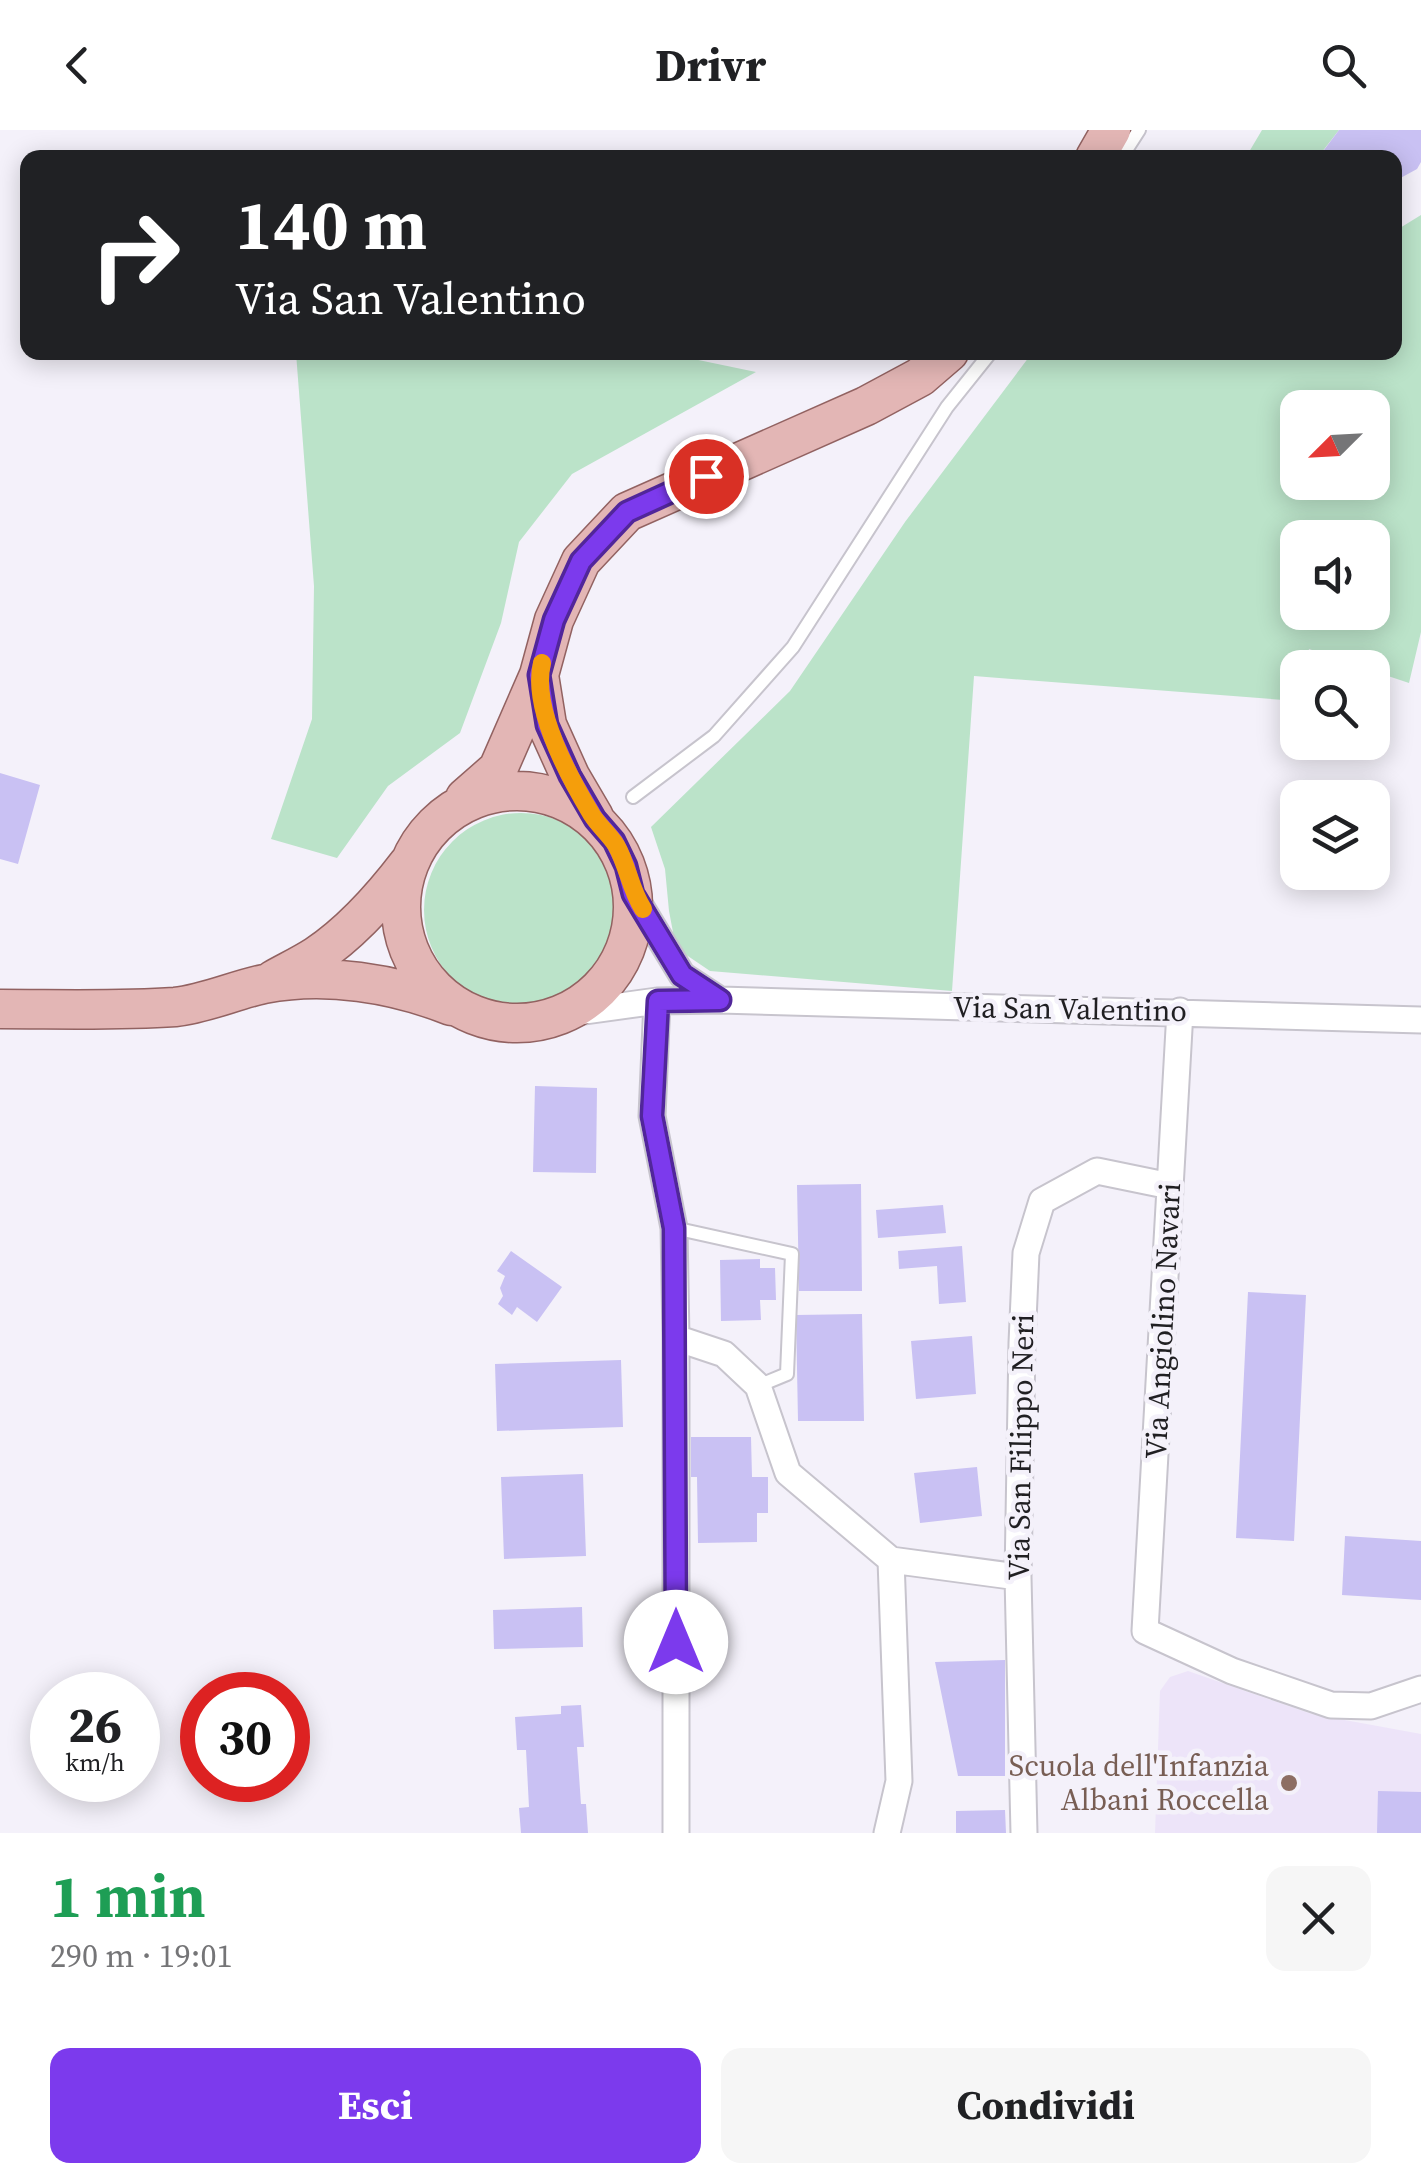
<!DOCTYPE html>
<html lang="it">
<meta charset="utf-8">
<style>
:root{--surface:#fff;--page:#f6f6f6;--text:#202124;--muted:#757577;--accent:#7c3aed}
body{margin:0;font-family:"Source Serif 4",serif;background:var(--page);color:var(--text);height:100vh;display:flex;flex-direction:column;font-size:38px;white-space:nowrap}
*{box-sizing:border-box;margin:0}
p{font-size:32px;color:var(--muted)}
.icon{flex:none;width:55px;height:55px;fill:none;stroke:currentColor;stroke-width:2;stroke-linecap:round;stroke-linejoin:round}
.map{position:relative;height:1703px;overflow:hidden}
.details{display:flex;flex-direction:column;background:var(--surface);flex:1}
.details>*{flex:none}
.hud{position:absolute;left:20px;top:20px;width:1382px;height:210px;border-radius:20px;box-shadow:0 5px 25px #0003;background:#202124;color:#fff;overflow:hidden}
.needle{width:65px;rotate:246deg}
.tools{position:absolute;left:1280px;top:260px;display:grid;gap:20px}
.tools a{display:grid;place-items:center;width:110px;height:110px;border-radius:20px;background:var(--surface);box-shadow:0 5px 25px #0003;font-size:50px}
.speed{position:absolute;left:30px;top:1542px;display:flex;gap:20px;font-size:50px;font-weight:700;text-align:center}
.speed>*{display:grid;place-content:center;width:130px;height:130px;border-radius:50%;background:var(--surface);box-shadow:0 5px 25px #0003;line-height:1}
.speed small{font-size:25px;font-weight:400}
.speed .limit{border:15px solid #d22;background:#fff;color:#111}
.pin{position:absolute;display:grid;place-items:center;width:85px;height:85px;color:#fff;margin:-42px;border:5px solid #fff;border-radius:50%;box-shadow:0 2px 10px #0007}
.me{position:absolute;width:110px;margin:-55px;rotate:0deg;stroke-linejoin:round;filter:drop-shadow(0 0 8px #0008)}
.turn{display:flex;align-items:center;gap:35px;height:210px;padding:0 50px;font-size:45px}
.turn .icon{width:130px;height:130px;stroke-width:2.5}
.turn b{display:block;font-size:70px;line-height:85px}
.round{display:grid;place-items:center;flex:none;width:105px;height:105px;border-radius:20px;background:var(--page)}
.overview{display:flex;align-items:center;justify-content:space-between;height:170px;padding:0 50px}
h1{font-size:60px;font-weight:700;line-height:75px;color:#1e9e55}
.button{display:flex;gap:20px;margin-top:auto;padding:20px 50px}
.button a{flex:1;height:115px;border-radius:20px;background:var(--accent);color:#fff;font-size:40px;font-weight:700;line-height:115px;text-align:center}
.button a+a{background:var(--page);color:var(--text)}
header{display:flex;justify-content:space-between;align-items:center;height:130px;padding:0 50px;background:var(--surface);font-size:45px;font-weight:700}
.map>svg:first-child{display:block}
.education{fill:#ede4f9}
.green{fill:#bbe3c9;fill-rule:evenodd}
.building{fill:#c9c1f3}
.lines{fill:none;stroke-linecap:round;stroke-linejoin:round}
.lane-casing{stroke:#c7c4cd;stroke-width:16}
.street-casing{stroke:#c7c4cd;stroke-width:29}
.primary-casing{stroke:#926261;stroke-width:41}
.lane{stroke:#fff;stroke-width:12}
.street{stroke:#fff;stroke-width:25}
.primary{stroke:#e3b6b5;stroke-width:38}
.route-casing{stroke:#51269a;stroke-width:25}
.route{stroke:#7c3aed;stroke-width:18}
.slow{stroke:#f59e0b;stroke-width:18}
.education-dot{fill:#8d6e63;stroke:#f4f1fa;stroke-width:4}
.labels{text-anchor:middle;stroke-width:9;stroke-linejoin:round;paint-order:stroke}
.street-label{font-size:30px;fill:#201f22;stroke:#f4f1fa}
.education-label{font-size:30px;fill:#785e54;stroke:#f4f1fa;text-anchor:end}
</style>
<header><svg class="icon" aria-label="back" viewBox="0 0 24 24"><path d="M15 5l-7 7 7 7"/></svg>Drivr<svg class="icon" aria-label="search" viewBox="0 0 24 24"><circle cx="10" cy="10" r="6"/><path d="M15 15l6 6"/></svg></header>
<div class="map">
<svg width="1421" height="1703" viewBox="0 0 1421 1703">
<rect width="100%" height="100%" fill="#f4f1fa"/>
<path class="education" d="M1188 1541 1312 1584 1421 1604V1703H1155L1160 1561 1170 1547Z"/>
<path class="green" d="M1262 0H1339L1318 27H1246Z
M1421 85V502L1409 553 1373 541 1372 538 1363 537 1309 519 1305 537 1298 538 1297 571 974 546 952 861 710 841 676 818 669 781 665 739 651 697 790 561 905 392 1032 223 1395 222V101ZM1298 278H1372V352H1298ZM1298 408H1372V482H1298Z
M660 222 756 242 572 344 519 412 501 493 460 603 388 656 337 728 271 709 312 589 314 456 296 223Z
M424 780a97 97 0 1 1 194 0a97 97 0 1 1-194 0Z"/>
<path class="building" d="M1339 0H1421V32L1417 39 1395 51V28H1318Z
M0 643 40 655 18 734 0 729Z
M535 956 597 958 596 1043 533 1042Z
M861 1054 862 1161H799L797 1055Z
M943 1075 946 1103 878 1108 876 1080Z
M962 1116 966 1172 939 1174 937 1136 899 1139 898 1121Z
M511 1121 562 1157 537 1192 517 1177 512 1185 498 1174 503 1166 500 1158 505 1146 497 1141Z
M760 1129V1138H775L776 1170H760L761 1190 721 1191 720 1130Z
M1248 1162 1306 1165 1294 1411 1236 1408Z
M862 1184 864 1291H798L796 1185Z
M972 1206 976 1264 916 1269 911 1211Z
M621 1230 623 1297 497 1301 495 1234Z
M691 1307H751L752 1347H768V1383H757V1412L698 1413 697 1347H691Z
M977 1337 982 1386 920 1393 914 1343Z
M583 1344 586 1426 504 1429 501 1347Z
M1345 1406 1421 1411V1470L1342 1465Z
M582 1477 583 1517 494 1519 493 1480Z
M1005 1530V1646H958L935 1532Z
M581 1575 584 1617H577L581 1674H586L588 1703H521L519 1678 529 1677 526 1620H517L515 1587 561 1584V1576Z
M1378 1661 1421 1662V1703H1377Z
M1005 1680 1006 1703H956V1681Z"/>
<g class="lines">
<defs>
<path id="lane" d="M1121 28 1139 0
M633 667 714 606 793 517 947 277 991 222
M674 1098 792 1124 787 1244 758 1256"/>
<path id="street" d="M633 764 682 845 720 870
M657 871 652 986 674 1098 676 1208V1703
M1180 881 1145 1501 1232 1541 1331 1575 1371 1576 1421 1559
M563 884 657 871 720 870 1421 890
M676 1208 724 1224 758 1256 788 1343 891 1430 1018 1447
M887 1703 899 1651 891 1430
M1024 1703 1018 1447 1022 1213 1026 1123 1042 1071 1097 1041 1170 1056"/>
<path id="primary" d="M1095 28 1111 0
M539 545 547 595 570 646 594 687
M401 777a116 116 0 1 1 232 0a116 116 0 1 1-232 0Z
M465 668 498 639 539 545 554 490 581 431 627 382 866 276 920 247 949 222
M273 850C287 842 302 835 316 826 352 802 382 768 408 734
M0 879C58 879 118 881 175 877 205 874 235 860 264 854 325 842 394 853 451 876"/>
</defs>
<use href="#lane" class="lane-casing"/>
<use href="#street" class="street-casing"/>
<use href="#primary" class="primary-casing"/>
<use href="#lane" class="lane"/>
<use href="#street" class="street"/>
<use href="#primary" class="primary"/>
</g>
<g class="lines">
<defs>
<path id="route" d="M676 1512 674 1098 652 986 658 871 720 870 682 845 633 764 626 736 614 711 595 689 570 646 547 595 539 545 554 490 581 431 627 382 706 346"/>
</defs>
<use href="#route" class="route-casing"/>
<use href="#route" class="route"/>
<path class="slow" d="M542 533C531 578 569 647 592 685 599 696 609 704 616 715 628 736 630 759 643 779"/>
</g>
<circle class="education-dot" cx="1289" cy="1653" r="10"/>
<g class="labels">
<g class="street-label">
<text transform="translate(1070 879) rotate(1)" y="10">Via San Valentino</text>
<text transform="translate(1163 1191) rotate(-87)" y="10">Via Angiolino Navari</text>
<text transform="translate(1021 1317) rotate(-89)" y="10">Via San Filippo Neri</text>
</g>
<g class="education-label">
<text x="1269" y="1646">Scuola dell'Infanzia<tspan x="1269" dy="34">Albani Roccella</tspan></text>
</g>
</g>
</svg>
<div class="tools">
<a><svg class="needle" viewBox="-14 -14 28 28"><path d="M0-13l5 13h-10z" fill="#e53935"/><path d="M0 13l5-13h-10z" fill="#757577"/></svg></a>
<a><svg class="icon" aria-label="sound" viewBox="0 0 24 24"><path d="M4 9h4l5-4v14l-5-4H4zM17 9q2 3 0 6"/></svg></a>
<a><svg class="icon" aria-label="search" viewBox="0 0 24 24"><circle cx="10" cy="10" r="6"/><path d="M15 15l6 6"/></svg></a>
<a><svg class="icon" aria-label="layers" viewBox="0 0 24 24"><path d="M12 4l9 5-9 5-9-5zM3 14l9 5 9-5"/></svg></a>
</div>
<div class="speed"><div>26<small>km/h</small></div><div class="limit">30</div></div>
<div class="pin" style="left:706px;top:346px;background:#d93025"><svg class="icon" aria-label="arrive" viewBox="0 0 24 24"><path d="M6 21V4h12l-3 4 3 4H6"/></svg></div>
<svg class="me" style="left:676px;top:1512px" viewBox="-20 -20 40 40"><circle r="19" fill="#fff"/><path d="M0-13L10 11 0 6-10 11z" fill="#7c3aed"/></svg>
<div class="hud">
<div class="turn"><svg class="icon" aria-label="right" viewBox="0 0 24 24"><path d="M7 20v-9h11M14 6l5 5-5 5"/></svg><div><b>140 m</b>Via San Valentino</div></div>
</div>
</div>
<section class="details">
<div class="overview"><div><h1>1 min</h1><p>290 m · 19:01</p></div><a class="round"><svg class="icon" aria-label="close" viewBox="0 0 24 24"><path d="M6 6l12 12M18 6L6 18"/></svg></a></div>
<div class="button"><a>Esci</a><a>Condividi</a></div>
</section>
